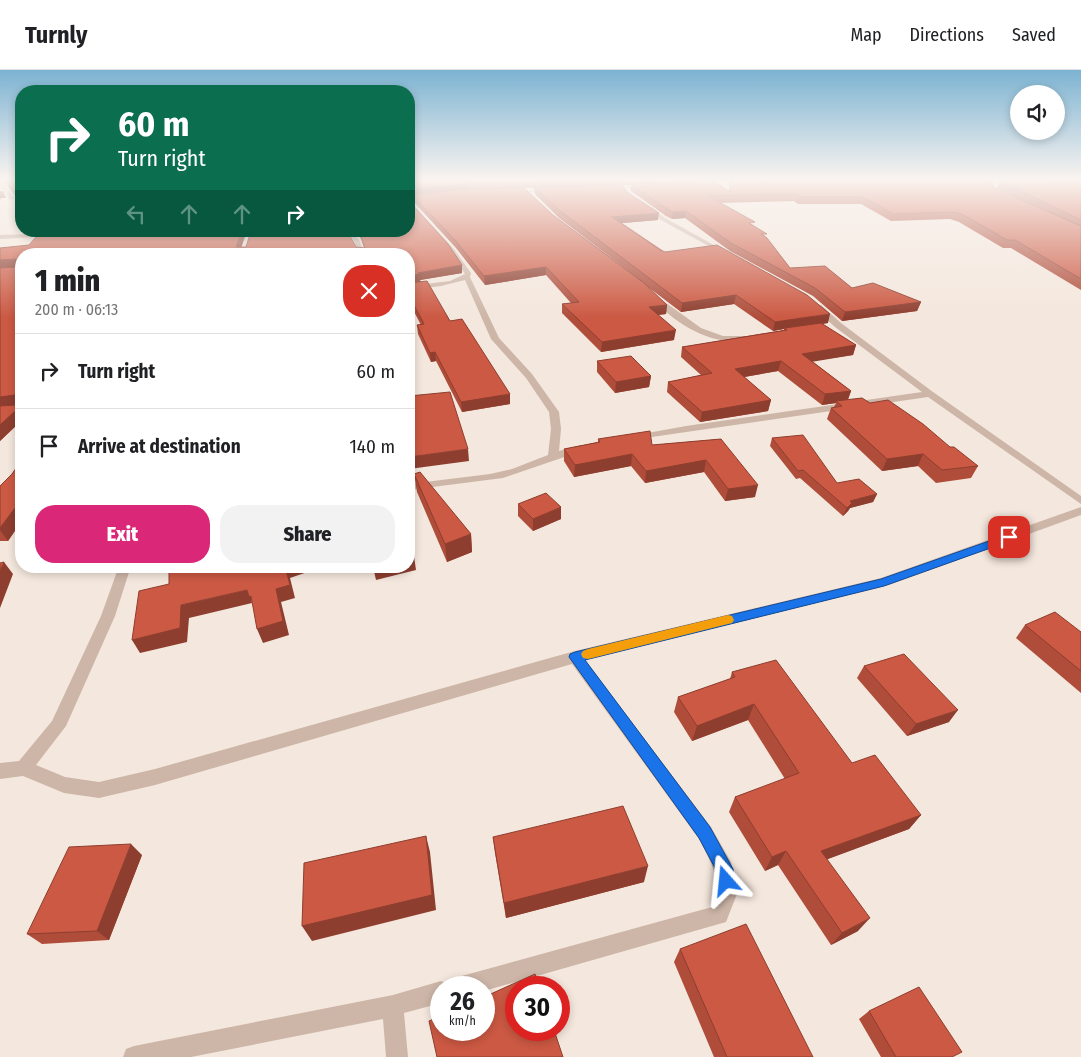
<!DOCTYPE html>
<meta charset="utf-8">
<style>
:root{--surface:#fff;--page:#f2f2f2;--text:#202124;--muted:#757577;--line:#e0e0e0;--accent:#db2777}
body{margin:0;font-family:"Fira Sans Condensed",sans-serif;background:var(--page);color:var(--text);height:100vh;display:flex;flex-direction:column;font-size:19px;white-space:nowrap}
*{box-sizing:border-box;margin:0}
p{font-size:16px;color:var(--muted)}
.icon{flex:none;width:28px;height:28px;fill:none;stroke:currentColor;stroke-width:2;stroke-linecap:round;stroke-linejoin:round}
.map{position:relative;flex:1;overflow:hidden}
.sheet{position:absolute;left:15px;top:178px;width:400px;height:325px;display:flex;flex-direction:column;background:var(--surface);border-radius:20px;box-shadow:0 2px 8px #0003}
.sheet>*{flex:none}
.banner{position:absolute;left:15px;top:15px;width:400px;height:152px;border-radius:20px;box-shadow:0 2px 8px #0003;background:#0b6e4f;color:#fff;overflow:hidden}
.tools{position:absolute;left:1010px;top:15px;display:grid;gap:10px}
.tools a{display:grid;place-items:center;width:55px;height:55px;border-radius:50%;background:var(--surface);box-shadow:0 2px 8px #0003;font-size:25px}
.speed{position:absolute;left:430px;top:906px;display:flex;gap:10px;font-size:25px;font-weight:700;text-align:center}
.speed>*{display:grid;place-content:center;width:65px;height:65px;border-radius:50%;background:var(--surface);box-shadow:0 2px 8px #0003;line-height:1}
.speed small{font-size:12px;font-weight:400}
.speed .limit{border:8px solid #d22;background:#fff;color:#111}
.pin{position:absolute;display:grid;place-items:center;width:42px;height:42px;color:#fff;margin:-21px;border-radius:10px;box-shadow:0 2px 8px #0006}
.me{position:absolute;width:55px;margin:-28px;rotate:342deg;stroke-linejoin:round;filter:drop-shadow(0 0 4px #0008)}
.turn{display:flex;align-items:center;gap:18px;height:105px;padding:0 20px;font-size:22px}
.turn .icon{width:65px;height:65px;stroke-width:2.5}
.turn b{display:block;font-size:35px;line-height:42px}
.lanes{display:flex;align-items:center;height:48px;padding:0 20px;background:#0003;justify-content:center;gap:25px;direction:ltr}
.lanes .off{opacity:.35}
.round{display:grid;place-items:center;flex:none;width:52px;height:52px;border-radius:20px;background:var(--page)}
.headline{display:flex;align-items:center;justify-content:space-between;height:85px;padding:0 20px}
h1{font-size:30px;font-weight:800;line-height:38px}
.cta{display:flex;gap:10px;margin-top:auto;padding:10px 20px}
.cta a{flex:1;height:58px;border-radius:20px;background:var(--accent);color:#fff;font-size:20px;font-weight:800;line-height:58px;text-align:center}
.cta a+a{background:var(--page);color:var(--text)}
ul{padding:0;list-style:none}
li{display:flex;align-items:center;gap:15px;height:75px;padding:0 20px;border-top:1px solid var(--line)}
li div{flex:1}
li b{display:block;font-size:19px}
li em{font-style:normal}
header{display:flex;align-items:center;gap:30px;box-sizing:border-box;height:70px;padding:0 25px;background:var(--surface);border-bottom:1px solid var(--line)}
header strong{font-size:24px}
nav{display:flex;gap:28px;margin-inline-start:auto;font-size:18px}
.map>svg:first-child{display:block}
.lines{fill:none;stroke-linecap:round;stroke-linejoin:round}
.minor{fill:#cdb6a8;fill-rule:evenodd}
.wall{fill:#af4d3a;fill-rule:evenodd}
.shaded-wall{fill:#8e3e2f}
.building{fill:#cb5943;stroke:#8e3e2f}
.route{fill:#1a73e8;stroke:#114b97}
.slow{fill:#f59e0b}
</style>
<header>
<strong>Turnly</strong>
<nav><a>Map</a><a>Directions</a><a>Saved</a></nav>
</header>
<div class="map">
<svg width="1081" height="987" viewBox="0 0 1081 987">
<rect width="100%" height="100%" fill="#f4e7dd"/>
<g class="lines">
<path class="minor" d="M21 110V111L4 114 15 129 10 130 0 115V112Z
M976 112 1016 113 1018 114H974Z
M704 114H746L748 115 702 116Z
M651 116 649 118 607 119 609 118Z
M553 120 551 122H509L511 121Z
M429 124 431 127 409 130 454 179 471 203 470 207 499 268 532 304 559 342 561 359 559 381 581 375 586 378 585 380 503 408 409 420V414L490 404 512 399 548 385 551 359 549 342 526 308 491 269 465 210 441 216 409 220V216L450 211 465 204 450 181 409 134V127Z
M644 135H648L665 148 730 184 725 185 661 150 644 137Z
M346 161H352L359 170 365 184H359L353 170Z
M54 163 52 166 0 169V165Z
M655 225 701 258 723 266H752L756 268C752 271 747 271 741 271 707 274 673 252 651 227Z
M815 235H821L841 253 933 322 1081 426V434L928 327 631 370V366L686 356 922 322 835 257 815 239Z
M1081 437V445L889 515 585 590 711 757 731 792 737 824 726 852 484 921V918H441V933L404 943 408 987H386L383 949 191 987H123L126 979 134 976 393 925 441 911 449 915 451 911 458 907 712 837C723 810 711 793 699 769L572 594 155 715 99 728 64 723 23 706 0 709V693L19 691 52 651 101 546 119 496H131L115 546 66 656 36 695 65 707 99 712 155 699 575 581 881 508Z"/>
</g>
<path class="wall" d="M0 110H21V126H15L7 115 5 110 0 111Z
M409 110H705V112L729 122 730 112H729V110H1081V220L1011 178H1003L959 152 950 149 891 151 861 134H798L794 131 720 133 754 156 766 167 790 198 852 218 921 232 917 241 842 251 813 226 730 181 685 148 672 149 666 146 631 121V115H622L627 122 658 150 622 153 665 182 828 253 822 254 856 275 853 285 812 291 851 321 848 330 870 333 950 377 978 396 971 408 936 413 918 396 882 401 827 349 831 338 834 337 836 333 822 335 778 301 744 307 771 330 768 341 700 352 667 322 668 312 701 305 681 287 682 277 784 260V259L773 261 734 234 681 242 644 214 667 235 666 244 658 245 674 270 601 282 562 243V234L571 233 546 205 485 215 456 178 413 131 412 125 409 126ZM938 110 988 111H823ZM991 111H1000L997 118 1018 128 994 117ZM524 118H534L535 124 559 148 639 209 553 145Z
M247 161 241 177 364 178 361 169 355 161H409L462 195V203L420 210 421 212 450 251 510 334 462 342 436 291 431 292 418 264 417 255H421L409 232V184H21V352H20L0 371V178Z
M597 291 651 306 649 317 615 323 597 302Z
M772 368 837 413 877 424 873 432 850 438 848 441 843 446 800 408 796 409 770 376Z
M598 369 652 375 721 369 755 427 725 431 704 402 645 413 631 396 574 407 564 391V379L598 372Z
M21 391V452L8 471H0V416L12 404Z
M414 404 471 464 472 482 447 492 417 422Z
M518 434 561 449 533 461 518 446Z
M1025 555 1081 562V623L1016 568Z
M864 596 949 652 907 666 857 608Z
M732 602 921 745 909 759 827 789 858 861 831 875 778 795 765 801 729 742 735 727 785 709 748 650 692 671 674 642 678 627 730 609Z
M493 767 644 812 506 848 495 783Z
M142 785 109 870 42 874 27 864Z
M680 879 813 987H714L674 892Z
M869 941 952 987H881L859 949Z"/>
<path class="shaded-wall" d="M466 114 467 120 409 126V119Z
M18 119 21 126H15L12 120Z
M0 121H3L6 128H1L0 130Z
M686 141 685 148 672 149 673 142Z
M659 143 658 150 612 154V147Z
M242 161H247L239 184 236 177Z
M17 189 21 197 0 199V190Z
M462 195V203L420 210 421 213 409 215V206L418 203Z
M546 197V205L485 215 484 206Z
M736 225 734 234 681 242 682 233Z
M921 232 917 241 842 251 845 242Z
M667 235 666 244 648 246 649 237Z
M830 244 828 253 786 259 785 258 784 259 773 261 775 252Z
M676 260 674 270 601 282 602 272Z
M856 275 853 285 799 294 802 284Z
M435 282 436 291 431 292 430 283Z
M781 291 778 301 733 309 735 299Z
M651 306 649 317 615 323 616 312Z
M851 321 847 331H836V333L822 335 825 324Z
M510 324V334L462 342 461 332Z
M15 325 21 335 0 338V327Z
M771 330 768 341 700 352 702 342Z
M21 341V352H20L0 371V355L14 342Z
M468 379 469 391 409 399V387Z
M632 384 631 396 574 407 575 395Z
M923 384 918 396 882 401 887 389Z
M706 390 704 402 645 413 646 401Z
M758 415 755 427 725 431 728 419Z
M877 424 873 432 850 438 848 441 843 446 850 431Z
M21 430V452L8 471 0 460V458Z
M561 437V449L533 461V449Z
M471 464 472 482 447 492 445 474Z
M414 486 416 500 376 510 373 497 409 496V488Z
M4 492 13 504 0 538V501Z
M285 496H325L290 508 295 528 281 532 289 565 263 573 257 559 276 519Z
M247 520 251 526 252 533 189 548 187 572 140 583 132 570 181 535Z
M754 634 748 650 692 671 697 656Z
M958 640 949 652 907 666 916 654Z
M921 745 909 759 812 795 821 781Z
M426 766 430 782 436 840 312 871 302 856Z
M131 774 142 785 109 870 97 861Z
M786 781 778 795 765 801 772 787Z
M648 796 644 812 506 848 504 833Z
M870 848 858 861 831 875 842 863Z"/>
<path class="building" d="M5 110H21V121H19L18 119 12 120Z
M409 110H599L466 114 409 119Z
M714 111 730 122V111H991L994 117 999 120 1081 156V209L1015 170H1007L962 144 953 142 893 144 863 127H800L796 124 708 126 755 152 749 153 767 164H761L767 168 790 198 825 196 852 218 873 213 921 232 845 242 815 218 731 173 686 141 673 142 667 139 631 114Z
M1000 111 1081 112V150Z
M622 115 627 122 659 143 612 147 660 180 665 182 717 175 807 225 830 244 775 252 736 225 682 233 559 140 534 117Z
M524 118 553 145 644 213 667 235 649 237 676 260 602 272 562 234 579 232 546 197 484 206 455 170 412 125 467 119Z
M409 131 448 174 462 195 418 203 420 204 409 206V184H147L150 179 101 182 100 184H21V341L14 342 0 355V336L15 335 17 333V327L15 325 0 327V198L17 197 19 195 17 189 0 190V178L29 175 41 161H242L236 177H246L251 161H347L356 177 365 178 359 161H409Z
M427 211 450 251 462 249 510 324 461 332 435 282 430 283 417 255 424 254 409 226V213Z
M821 253 856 275 802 284 851 321 825 324 781 291 735 299 771 330 702 342 668 312 712 303 682 277 787 260 785 258Z
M631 286 651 306 616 312 597 291Z
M450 322 468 379 409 387V326Z
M862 328 870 333 888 330 923 354 950 377H954L978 396 942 400 923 384 887 389 831 338 842 336 836 331Z
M650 361 652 375 721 369 758 415 728 419 706 390 646 401 632 384 575 395 564 379 600 372 598 369Z
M803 365 837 413 859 409 877 424 850 431 852 433 847 438 803 400 798 401 772 368Z
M21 391V430L0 458V416L12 404Z
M420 402 471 464 445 474 414 404Z
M546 423 561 437 533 449 518 434Z
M409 469 414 486 409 488Z
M4 492 0 501V493Z
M169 496H285L290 515 276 519 283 551 257 559 251 526 249 527 247 520 181 535 180 558 132 570 139 521 169 514Z
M1055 542 1081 562V601L1025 555Z
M904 584 958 640 916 654 864 596Z
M776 590 852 693 875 685 921 745 821 781 870 848 842 863 786 781 772 787 735 727 799 703 754 634 697 656 678 627 735 607 732 602Z
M623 736 648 796 504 833 493 767Z
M426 766 432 825 302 856 304 793Z
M131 774 97 861 27 864 69 777Z
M746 854 813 987H727L680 879Z
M535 904 540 918H516V960H554L563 987H437L429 951 441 946V960H484V927Z
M919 917 962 982 952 987H896L869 941Z"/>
<linearGradient id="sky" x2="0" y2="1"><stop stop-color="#7cb3d2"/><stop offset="0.44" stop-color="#faf4f0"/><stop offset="1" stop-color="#faf4f0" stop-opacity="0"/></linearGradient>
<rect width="1081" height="248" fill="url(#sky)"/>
<path class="route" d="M1009 464 1015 467 1013 470 884 516 585 590 710 757 733 799 734 811 732 817 726 820 720 817 716 800 699 768 569 587 570 584 575 582 881 509Z"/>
<path class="slow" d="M728 545 732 546 734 550 732 553 588 589 583 588 581 584 583 581 588 579Z"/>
</svg>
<div class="tools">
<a><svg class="icon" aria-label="sound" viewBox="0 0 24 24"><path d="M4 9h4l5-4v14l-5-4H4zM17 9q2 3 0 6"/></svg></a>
</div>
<div class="speed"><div>26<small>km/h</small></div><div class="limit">30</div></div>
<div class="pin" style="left:1009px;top:467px;background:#d93025"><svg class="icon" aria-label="arrive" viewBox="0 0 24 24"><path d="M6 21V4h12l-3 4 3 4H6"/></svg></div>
<svg class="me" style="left:726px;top:811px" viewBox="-20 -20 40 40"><path d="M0-17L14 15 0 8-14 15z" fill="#1a73e8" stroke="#fff" stroke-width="4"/></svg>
<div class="banner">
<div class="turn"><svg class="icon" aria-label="right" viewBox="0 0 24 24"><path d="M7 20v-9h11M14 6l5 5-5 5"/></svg><div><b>60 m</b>Turn right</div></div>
<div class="lanes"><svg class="icon off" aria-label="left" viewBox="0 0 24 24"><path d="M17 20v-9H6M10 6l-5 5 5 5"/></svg><svg class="icon off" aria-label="ahead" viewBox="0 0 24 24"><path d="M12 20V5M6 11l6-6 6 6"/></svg><svg class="icon off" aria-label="ahead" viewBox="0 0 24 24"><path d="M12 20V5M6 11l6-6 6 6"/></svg><svg class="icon" aria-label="right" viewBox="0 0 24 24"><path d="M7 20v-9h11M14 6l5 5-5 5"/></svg></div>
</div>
<section class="sheet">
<div class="headline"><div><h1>1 min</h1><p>200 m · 06:13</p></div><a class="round" style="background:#d93025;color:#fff"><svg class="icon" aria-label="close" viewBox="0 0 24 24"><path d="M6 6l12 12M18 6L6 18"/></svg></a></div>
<ul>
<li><svg class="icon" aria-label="right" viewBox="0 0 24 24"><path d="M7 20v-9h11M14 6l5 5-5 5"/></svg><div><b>Turn right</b></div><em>60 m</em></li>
<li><svg class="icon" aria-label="arrive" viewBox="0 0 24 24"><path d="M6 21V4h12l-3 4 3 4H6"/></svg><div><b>Arrive at destination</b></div><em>140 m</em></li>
</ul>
<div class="cta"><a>Exit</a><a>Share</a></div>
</section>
</div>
